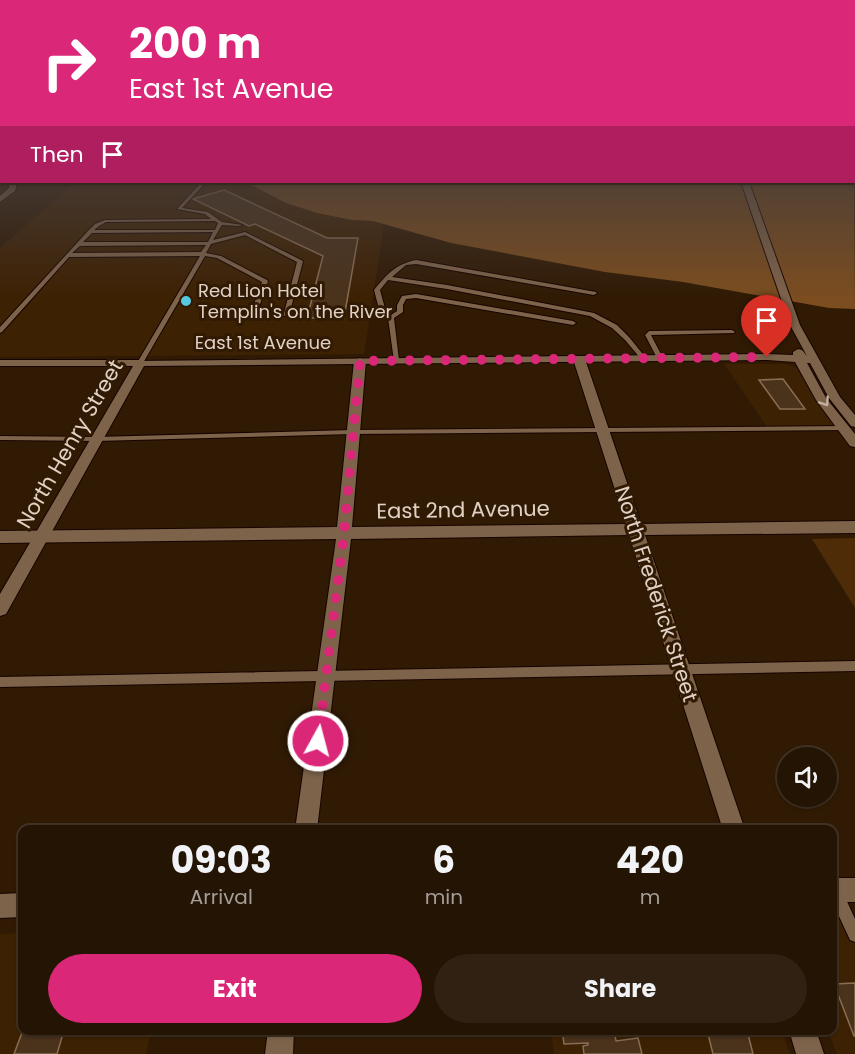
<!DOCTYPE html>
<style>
:root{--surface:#241403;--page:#302112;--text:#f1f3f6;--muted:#a39e9a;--line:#413325;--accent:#db2777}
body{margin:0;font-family:Poppins,sans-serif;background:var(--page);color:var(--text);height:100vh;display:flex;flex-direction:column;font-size:22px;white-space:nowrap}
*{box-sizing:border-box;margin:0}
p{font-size:20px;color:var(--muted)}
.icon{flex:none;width:33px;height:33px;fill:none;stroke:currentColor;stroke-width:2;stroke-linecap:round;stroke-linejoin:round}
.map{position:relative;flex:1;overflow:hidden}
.details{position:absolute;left:18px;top:825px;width:819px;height:210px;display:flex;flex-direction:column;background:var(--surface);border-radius:12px;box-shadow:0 2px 4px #0004,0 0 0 2px var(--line)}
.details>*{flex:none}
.banner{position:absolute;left:0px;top:0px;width:855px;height:183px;box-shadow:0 2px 4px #0004,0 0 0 2px var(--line);background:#db2777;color:#fff;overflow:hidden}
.tools{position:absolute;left:777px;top:747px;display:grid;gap:12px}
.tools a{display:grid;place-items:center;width:60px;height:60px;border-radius:50%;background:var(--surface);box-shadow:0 2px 4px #0004,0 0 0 2px var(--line);font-size:30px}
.pin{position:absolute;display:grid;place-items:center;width:51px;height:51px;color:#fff;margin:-62px -26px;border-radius:50% 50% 50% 0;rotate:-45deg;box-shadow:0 0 6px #0007}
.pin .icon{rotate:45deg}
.me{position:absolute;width:66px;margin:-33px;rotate:7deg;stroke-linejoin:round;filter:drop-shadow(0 0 4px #0008)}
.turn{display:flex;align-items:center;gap:21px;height:126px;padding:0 30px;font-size:27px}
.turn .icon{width:78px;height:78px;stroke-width:2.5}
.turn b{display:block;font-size:42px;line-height:51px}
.then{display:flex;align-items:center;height:57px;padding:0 30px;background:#0003;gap:12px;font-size:22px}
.eta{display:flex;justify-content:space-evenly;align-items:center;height:102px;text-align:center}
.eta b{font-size:36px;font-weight:700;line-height:42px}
.primary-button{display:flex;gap:12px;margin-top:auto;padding:12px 30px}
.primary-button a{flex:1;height:69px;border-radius:36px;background:var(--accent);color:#fff;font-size:24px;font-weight:700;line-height:69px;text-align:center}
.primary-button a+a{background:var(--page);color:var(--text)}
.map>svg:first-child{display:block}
.built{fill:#3d2103}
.green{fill:#4d2c07}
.water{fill:#7b4d1f}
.building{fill:#4a321b;stroke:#896d55;stroke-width:1.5}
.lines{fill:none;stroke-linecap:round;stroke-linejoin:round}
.lane-casing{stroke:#170400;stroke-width:2}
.street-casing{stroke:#170400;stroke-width:2}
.secondary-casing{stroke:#170400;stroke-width:2}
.lane{fill:#7e634b;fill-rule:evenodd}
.street{fill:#7e634b;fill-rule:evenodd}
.secondary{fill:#7e634b;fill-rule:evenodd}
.oneway{stroke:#c3b0a0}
.route{stroke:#db2777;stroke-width:10;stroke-dasharray:0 18}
.poi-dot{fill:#56c9e0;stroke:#301a04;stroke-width:2}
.labels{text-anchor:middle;stroke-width:6;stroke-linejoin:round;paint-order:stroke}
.far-poi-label{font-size:18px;fill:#e1d1c4;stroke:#301a04;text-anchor:start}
.far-street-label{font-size:18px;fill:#e1d1c4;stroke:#301a04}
.street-label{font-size:21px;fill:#e1d1c4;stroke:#301a04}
</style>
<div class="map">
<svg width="855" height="1054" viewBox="0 0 855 1054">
<rect width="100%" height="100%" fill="#301a04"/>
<path class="built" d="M76 182H245L286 203 317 213 352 220 373 221 384 225 364 354 0 357V248Z
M724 364H787L797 368 837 426 767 427Z
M855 918V1054H837L828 1031 832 1030 833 919Z
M22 933V1030L151 1031 146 1054H0V934Z
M551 1031H782L790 1054H554Z"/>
<path class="green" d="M855 538V608L812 539Z"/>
<path class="water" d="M854 157 855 309 829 308 683 282 605 272 451 243 373 221 352 220 317 213 286 203 245 182H854Z"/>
<path class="building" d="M224 190 327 238H358L344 318H307L323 256 255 224 249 226 193 199Z
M783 379 805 409H780L759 380Z
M855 983V1036H854L834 984Z
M23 1030H64L57 1054H14Z
M562 1030H614L616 1041 638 1038 642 1054H584L583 1046 588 1045V1043L564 1044Z
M707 1030H747L753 1054H713Z"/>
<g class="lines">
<defs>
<path id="lane" d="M202 182H206L182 208 208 212 222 222 242 225 240 226 222 225 213 240 245 232 303 261 289 316H251L250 315 262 282 217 258 205 256 143 363 142 364H138L137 363 200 256 69 257 2 332 0 333V327L88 231 95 224 105 220 211 219 205 214 177 209ZM215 221 218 223 215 230H94L99 226 106 222ZM213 232 208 242H83L92 233ZM245 235 297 262 284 313H257L268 281 267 280 221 256 206 253 211 244ZM206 245 201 252 72 253 80 246Z
M416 260 596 292 597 293 594 295 416 264 406 265 392 277 447 285 594 313 617 325 629 337 646 358 643 360 641 359 625 340 612 328 590 316 447 289 388 280 380 290 386 312 391 315 397 311V305L402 296 416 294 573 321 576 323 573 325 416 298 406 299 403 305V312L394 318 399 360 398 361H394L388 318 380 313 374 290C387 274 396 264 416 260Z
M732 330 735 332 734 333 651 335 663 358 660 360 657 358 645 335 649 331Z
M844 426 848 428 847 430 352 434 96 441 0 440V436L96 437 352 430Z
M855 661V671L0 687V677Z
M835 884 840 886 855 919V942L850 940 832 901V885Z"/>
<path id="street" d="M0 159H2V163H0Z
M10 182H17L15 191 0 202V196L9 188Z
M579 356 585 359 641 524 855 521V533L645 535 745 830H723L629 535 351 539 317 830H295L336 539 0 543V531L337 527 354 361 360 358 366 361 352 527 626 524 573 359Z
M0 360H140L146 363 140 366H0Z
M268 1030H294L293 1054H265Z
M789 1030H816L824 1054H796Z"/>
<path id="secondary" d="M741 182H749L800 325 840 397 855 415V427L851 426 829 398 810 363H807L826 398 855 434V447L850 446 816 400 795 362 767 360 144 366 6 614 0 616V594L136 361 767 354 793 355V352L798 349 802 350 807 356 790 325Z
M832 878H855V902H832Z
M22 893V917L0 918V894Z"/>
</defs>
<use href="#lane" class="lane-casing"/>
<use href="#street" class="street-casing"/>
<use href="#secondary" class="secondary-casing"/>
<use href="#lane" class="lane"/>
<use href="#street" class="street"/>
<use href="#secondary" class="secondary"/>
</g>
<defs><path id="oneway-chevron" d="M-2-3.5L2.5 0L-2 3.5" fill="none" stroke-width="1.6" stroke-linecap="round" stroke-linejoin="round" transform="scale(1.5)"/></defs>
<use class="oneway" href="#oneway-chevron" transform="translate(825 402) rotate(56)"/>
<linearGradient id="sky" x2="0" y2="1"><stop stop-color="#1a0e02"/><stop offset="0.51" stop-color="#483e3a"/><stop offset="1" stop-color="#483e3a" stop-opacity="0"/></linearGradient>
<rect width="855" height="298" fill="url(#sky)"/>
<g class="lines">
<path class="route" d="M318 741 344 533 360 361 767 357"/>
</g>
<circle class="poi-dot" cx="186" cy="301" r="6"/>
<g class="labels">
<g class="far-poi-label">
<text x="198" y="297">Red Lion Hotel<tspan x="198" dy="21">Templin's on the River</tspan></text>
</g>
<g class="far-street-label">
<text x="263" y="349">East 1st Avenue</text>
</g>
<g class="street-label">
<text transform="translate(70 444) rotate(-60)" y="7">North Henry Street</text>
<text transform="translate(463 510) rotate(-1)" y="7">East 2nd Avenue</text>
<text transform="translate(656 594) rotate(72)" y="7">North Frederick Street</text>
</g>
</g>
</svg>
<div class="tools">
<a><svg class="icon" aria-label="sound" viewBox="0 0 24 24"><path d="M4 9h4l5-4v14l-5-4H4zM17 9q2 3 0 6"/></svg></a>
</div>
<div class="pin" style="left:767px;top:357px;background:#d93025"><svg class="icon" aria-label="arrive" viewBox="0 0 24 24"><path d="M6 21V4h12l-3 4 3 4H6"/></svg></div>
<svg class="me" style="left:318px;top:741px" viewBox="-20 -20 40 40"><circle r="17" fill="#db2777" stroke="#fff" stroke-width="3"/><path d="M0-11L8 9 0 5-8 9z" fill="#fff"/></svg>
<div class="banner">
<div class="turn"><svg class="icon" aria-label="right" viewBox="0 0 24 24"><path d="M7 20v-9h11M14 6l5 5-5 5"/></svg><div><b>200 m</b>East 1st Avenue</div></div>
<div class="then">Then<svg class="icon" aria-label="arrive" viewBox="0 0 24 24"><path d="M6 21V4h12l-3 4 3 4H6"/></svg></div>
</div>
<section class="details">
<div class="eta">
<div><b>09:03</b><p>Arrival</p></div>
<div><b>6</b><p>min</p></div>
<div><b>420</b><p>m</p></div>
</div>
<div class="primary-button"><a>Exit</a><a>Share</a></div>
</section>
</div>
